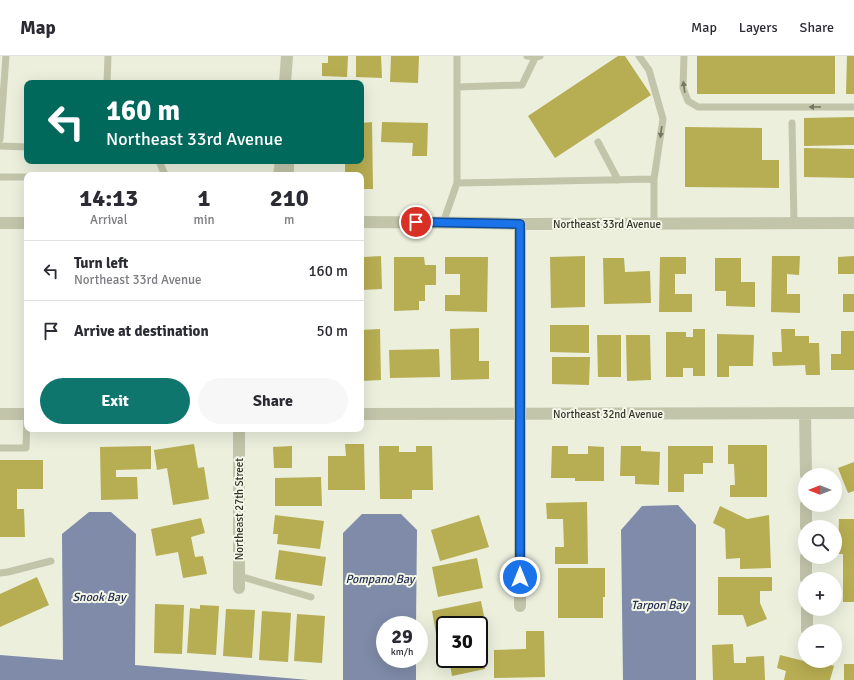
<!DOCTYPE html>
<meta charset="utf-8">
<style>
:root{--surface:#fff;--page:#f7f7f7;--text:#2b2b33;--muted:#7c7c81;--line:#e1e1e2;--accent:#0f766e}
body{margin:0;font-family:Signika,sans-serif;background:var(--page);color:var(--text);height:100vh;display:flex;flex-direction:column;font-size:15px;white-space:nowrap}
*{box-sizing:border-box;margin:0}
p{font-size:13px;color:var(--muted)}
.icon{flex:none;width:22px;height:22px;fill:none;stroke:currentColor;stroke-width:2;stroke-linecap:round;stroke-linejoin:round}
.map{position:relative;flex:1;overflow:hidden}
.sheet{position:absolute;left:24px;top:116px;width:340px;height:260px;display:flex;flex-direction:column;background:var(--surface);border-radius:8px;box-shadow:0 4px 16px #0002}
.sheet>*{flex:none}
.banner{position:absolute;left:24px;top:24px;width:340px;height:84px;border-radius:8px;box-shadow:0 4px 16px #0002;background:#00695c;color:#fff;overflow:hidden}
.needle{width:26px;rotate:270deg}
.controls{position:absolute;left:798px;top:412px;display:grid;gap:8px}
.controls a{display:grid;place-items:center;width:44px;height:44px;border-radius:50%;background:var(--surface);box-shadow:0 4px 16px #0002;font-size:20px}
.speed{position:absolute;left:376px;top:560px;display:flex;gap:8px;font-size:20px;font-weight:700;text-align:center}
.speed>*{display:grid;place-content:center;width:52px;height:52px;border-radius:50%;background:var(--surface);box-shadow:0 4px 16px #0002;line-height:1}
.speed small{font-size:10px;font-weight:400}
.speed .limit{border:2px solid #111;border-radius:6px;background:#fff;color:#111}
.pin{position:absolute;display:grid;place-items:center;width:34px;height:34px;color:#fff;margin:-17px;border:2px solid #fff;border-radius:50%;box-shadow:0 1px 4px #0007}
.me{position:absolute;width:44px;margin:-22px;rotate:0deg;stroke-linejoin:round;filter:drop-shadow(0 0 3px #0008)}
.turn{display:flex;align-items:center;gap:14px;height:84px;padding:0 16px;font-size:18px}
.turn .icon{width:52px;height:52px;stroke-width:2.5}
.turn b{display:block;font-size:28px;line-height:34px}
.eta{display:flex;justify-content:space-evenly;align-items:center;height:68px;text-align:center}
.eta b{font-size:24px;font-weight:700;line-height:28px}
.cta{display:flex;gap:8px;margin-top:auto;padding:8px 16px}
.cta a{flex:1;height:46px;border-radius:24px;background:var(--accent);color:#fff;font-size:16px;font-weight:700;line-height:46px;text-align:center}
.cta a+a{background:var(--page);color:var(--text)}
ul{padding:0;list-style:none}
li{display:flex;align-items:center;gap:12px;height:60px;padding:0 16px;border-top:1px solid var(--line)}
li div{flex:1}
li b{display:block;font-size:15px}
li em{font-style:normal}
header{display:flex;align-items:center;gap:24px;box-sizing:border-box;height:56px;padding:0 20px;background:var(--surface);border-bottom:1px solid var(--line)}
header strong{font-size:19px}
nav{display:flex;gap:22px;margin-inline-start:auto;font-size:14px}
.map>svg:first-child{display:block}
.water{fill:#7f8ba8}
.building{fill:#b7ad52}
.lines{fill:none;stroke-linecap:round;stroke-linejoin:round}
.lane{stroke:#c2c5aa;stroke-width:7}
.street{stroke:#c2c5aa;stroke-width:12}
.oneway{fill:#747562}
.route-casing{stroke:#114b97;stroke-width:10}
.route{stroke:#1a73e8;stroke-width:7}
.labels{text-anchor:middle;stroke-width:4;stroke-linejoin:round;paint-order:stroke}
.street-label{font-size:11px;fill:#343328;stroke:#f4f7e8}
.water-label{font-size:12px;font-style:italic;fill:#232f50;stroke:#f4f7e8}
</style>
<header>
<strong>Map</strong>
<nav><a>Map</a><a>Layers</a><a>Share</a></nav>
</header>
<div class="map">
<svg width="854" height="624" viewBox="0 0 854 624">
<rect width="100%" height="100%" fill="#ebefdc"/>
<path class="water" d="M678 449 696 469V624H623L621 474 642 450Z
M89 456H111L136 478 135 609 309 624H0V599L63 604 62 478Z
M362 458H401L417 474 416 569H385V603H416V624H343V477Z"/>
<path class="building" d="M328 0H348L347 21 322 20V7H328Z
M356 0H381L382 22 356 21Z
M391 0H419L418 27 390 26Z
M618 0H625L651 39 555 102 528 60Z
M697 0H835V38H697Z
M847 0H854V38H846Z
M854 61V89L804 90V62Z
M372 66 373 133H361V119H345V105H361V67Z
M382 66 428 67 427 100H412L413 87 381 86Z
M685 71 762 72V104H779V132L685 131Z
M804 92 854 93V122L804 121Z
M381 200 382 233 361 234V206H364V201Z
M585 200V251L551 252 550 201Z
M772 200H800L799 219 787 218V238H800V257L771 256Z
M854 200V218H838V201Z
M394 201H424L425 209H436V229H425V245H419V254L394 255Z
M445 201H488L487 256 445 255V239H460V218H445Z
M660 201H686V218H675V238H692V256H659Z
M603 202H624L625 216 650 215 651 247 604 248Z
M715 202H741V226H755V251L726 250V235H715Z
M843 238H854V256H843Z
M550 269H589V297L550 296Z
M479 272V305H489V323L451 324 450 273Z
M380 273 381 324 361 325V274Z
M693 273H705V320H693V312H683V321H666V276H686V281H693Z
M781 273H795V280H809V287H819L820 319H806L805 309 773 310 772 296H782Z
M841 275H854V314H831V298H841Z
M717 278 754 279 753 310H729V321H717Z
M597 279H621V321H598Z
M626 279H650L651 324 627 325Z
M439 293 440 321 390 322 389 294Z
M552 301H590L589 329 552 328Z
M194 388 198 412 204 411 209 443 173 449 167 412 157 414 154 394Z
M345 388H364L365 434H328V400H346Z
M728 389H767V441H730V429H735L734 408H728Z
M151 390V413L116 414V421H137L138 443 101 444 100 391Z
M292 390V412H274L273 391Z
M379 390H399V396H416V390H432L433 434H412V443H380Z
M552 390H568V398H588V390L604 391V425H575V422H551Z
M621 390H641V395L660 396 659 429 635 428V420H620Z
M668 390H713V407H703V418H684V436H668Z
M0 404H43V433H17V453H24L25 481H0Z
M854 406V435L848 437 838 412Z
M321 421 322 450H275V422Z
M587 446 588 508H555V491H564L563 463H547L546 447Z
M720 450 747 463 769 459 771 512 740 513V502L726 503 725 473 713 467Z
M275 459 324 465 320 493 277 488 278 478H273Z
M479 459 489 491 440 505 431 474Z
M201 462 205 477 191 481 195 501 203 500 207 518 183 522 178 496 156 500 151 473Z
M839 463H854V546H843V498H838Z
M279 494 326 501 322 530 275 523Z
M477 502 483 532 438 541 432 511Z
M558 512H605V541H603V562H558Z
M37 521 49 549 0 571V538Z
M718 521H772V535H760V547L767 563 747 571 743 559H718Z
M481 545 484 560 466 564 467 569H445V587L438 589 432 555Z
M155 548 184 549 182 598 154 597Z
M200 549 219 550 216 599 187 597 190 552 200 553Z
M226 553 255 554 252 602 223 600Z
M262 555 291 557 288 606 259 604Z
M297 558 325 560 322 607 294 605Z
M526 575H544L545 621 494 622V594L526 593Z
M479 588 485 613 452 620 449 603H479Z
M733 588 734 607H746V601L764 600 765 624H713L712 589Z
M780 599 820 609 821 606 834 610 830 624H784L786 615 777 612Z
M844 608H854V624H844Z"/>
<g class="lines">
<path class="lane" d="M457 0V31
M527 0 536 1 540 0
M639 0 649 14 663 63 654 123
M684 0 683 32 688 45 698 51H854
M107 27 108 0
M792 67 794 167
M0 83 6 0
M598 86 618 124
M0 90 27 91
M159 105 165 119
M0 121H27
M457 127V31L522 29 536 0
M443 167 457 127 654 123V168
M0 392H26L27 358
M0 517 8 516 51 505
M239 520 311 541"/>
<path class="street" d="M285 27 287 0
M288 105V119
M279 119 281 105
M361 166 486 167 520 168 854 167
M0 167H27
M805 357 806 419
M0 358H27
M361 358 854 357
M239 373V532
M806 449V471
M806 501V523
M520 550V168
M807 553V574"/>
</g>
<defs><path id="oneway-solid" d="M-6-.8H1V-3.2L6.5 0L1 3.2V.8H-6Z"/></defs>
<g class="oneway">
<use href="#oneway-solid" transform="translate(684 31) rotate(-98)"/>
<use href="#oneway-solid" transform="translate(815 51) rotate(180)"/>
<use href="#oneway-solid" transform="translate(661 76) rotate(98)"/>
</g>
<g class="lines">
<defs>
<path id="route" d="M416 166 520 168V521"/>
</defs>
<use href="#route" class="route-casing"/>
<use href="#route" class="route"/>
</g>
<g class="labels">
<g class="street-label">
<text x="607" y="172">Northeast 33rd Avenue</text>
<text x="608" y="362">Northeast 32nd Avenue</text>
<text transform="translate(239 453) rotate(-90)" y="4">Northeast 27th Street</text>
</g>
<g class="water-label">
<text x="380" y="527">Pompano Bay</text>
<text x="99" y="545">Snook Bay</text>
<text x="659" y="553">Tarpon Bay</text>
</g>
</g>
</svg>
<div class="controls">
<a><svg class="needle" viewBox="-14 -14 28 28"><path d="M0-13l5 13h-10z" fill="#e53935"/><path d="M0 13l5-13h-10z" fill="#7c7c81"/></svg></a>
<a><svg class="icon" aria-label="search" viewBox="0 0 24 24"><circle cx="10" cy="10" r="6"/><path d="M15 15l6 6"/></svg></a>
<a>+</a>
<a>−</a>
</div>
<div class="speed"><div>29<small>km/h</small></div><div class="limit">30</div></div>
<div class="pin" style="left:416px;top:166px;background:#d93025"><svg class="icon" aria-label="arrive" viewBox="0 0 24 24"><path d="M6 21V4h12l-3 4 3 4H6"/></svg></div>
<svg class="me" style="left:520px;top:521px" viewBox="-20 -20 40 40"><circle r="17" fill="#1a73e8" stroke="#fff" stroke-width="3"/><path d="M0-11L8 9 0 5-8 9z" fill="#fff"/></svg>
<div class="banner">
<div class="turn"><svg class="icon" aria-label="left" viewBox="0 0 24 24"><path d="M17 20v-9H6M10 6l-5 5 5 5"/></svg><div><b>160 m</b>Northeast 33rd Avenue</div></div>
</div>
<section class="sheet">
<div class="eta">
<div><b>14:13</b><p>Arrival</p></div>
<div><b>1</b><p>min</p></div>
<div><b>210</b><p>m</p></div>
</div>
<ul>
<li><svg class="icon" aria-label="left" viewBox="0 0 24 24"><path d="M17 20v-9H6M10 6l-5 5 5 5"/></svg><div><b>Turn left</b><p>Northeast 33rd Avenue</p></div><em>160 m</em></li>
<li><svg class="icon" aria-label="arrive" viewBox="0 0 24 24"><path d="M6 21V4h12l-3 4 3 4H6"/></svg><div><b>Arrive at destination</b></div><em>50 m</em></li>
</ul>
<div class="cta"><a>Exit</a><a>Share</a></div>
</section>
</div>
